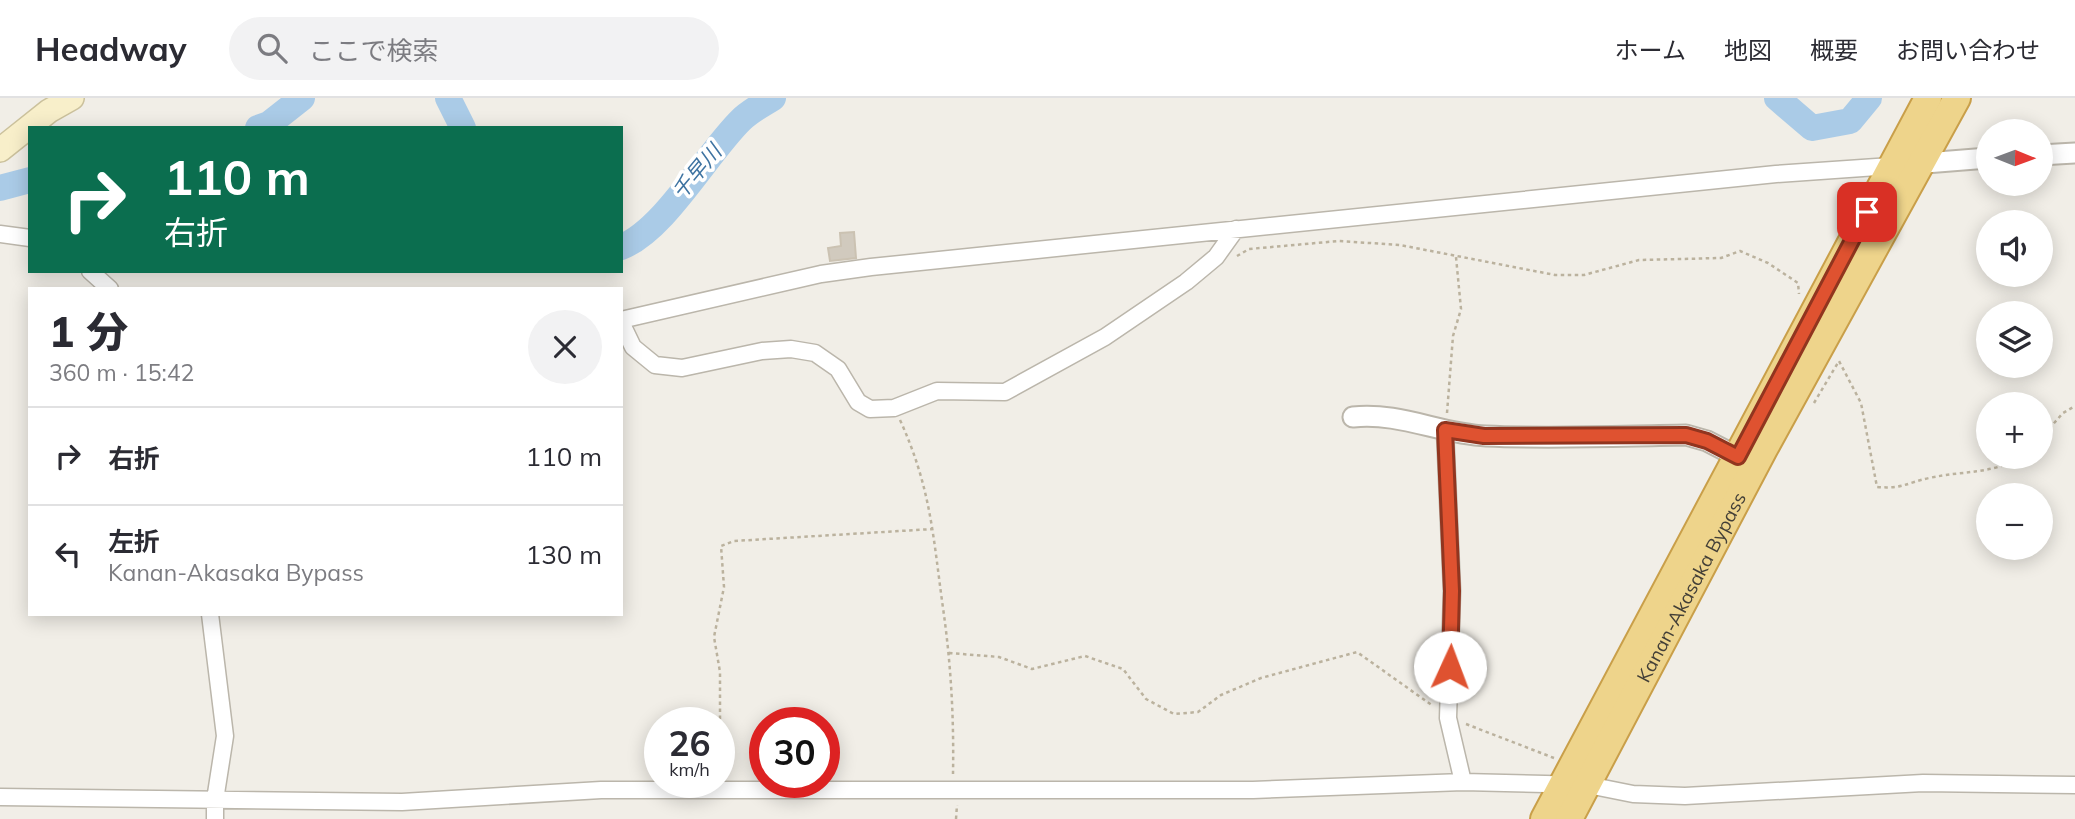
<!DOCTYPE html>
<html lang="ja">
<meta charset="utf-8">
<style>
:root{--surface:#fff;--page:#f2f2f3;--text:#2b2b33;--muted:#7c7c81;--line:#e1e1e2}
body{margin:0;font-family:Mulish,"Noto Sans JP",sans-serif;background:var(--page);color:var(--text);height:100vh;display:flex;flex-direction:column;font-size:26px;white-space:nowrap}
*{box-sizing:border-box;margin:0}
p{font-size:23px;color:var(--muted)}
.icon{flex:none;width:38px;height:38px;fill:none;stroke:currentColor;stroke-width:2;stroke-linecap:round;stroke-linejoin:round}
.map{position:relative;flex:1;overflow:hidden}
.side{position:absolute;left:28px;top:189px;width:595px;height:329px;display:flex;flex-direction:column;background:var(--surface);border-radius:0px;box-shadow:0 4px 18px #0003}
.side>*{flex:none}
.top-card{position:absolute;left:28px;top:28px;width:595px;height:147px;border-radius:0px;box-shadow:0 4px 18px #0003;background:#0b6e4f;color:#fff;overflow:hidden}
.needle{width:46px;rotate:91deg}
.buttons{position:absolute;left:1976px;top:21px;display:grid;gap:14px}
.buttons a{display:grid;place-items:center;width:77px;height:77px;border-radius:50%;background:var(--surface);box-shadow:0 4px 18px #0003;font-size:35px}
.speed{position:absolute;left:644px;top:609px;display:flex;gap:14px;font-size:35px;font-weight:700;text-align:center}
.speed>*{display:grid;place-content:center;width:91px;height:91px;border-radius:50%;background:var(--surface);box-shadow:0 4px 18px #0003;line-height:1}
.speed small{font-size:18px;font-weight:400}
.speed .limit{border:10px solid #d22;background:#fff;color:#111}
.pin{position:absolute;display:grid;place-items:center;width:60px;height:60px;color:#fff;margin:-30px;border-radius:14px;box-shadow:0 4px 10px #0006}
.me{position:absolute;width:77px;margin:-38px;rotate:2deg;stroke-linejoin:round;filter:drop-shadow(0 0 5px #0008)}
.turn{display:flex;align-items:center;gap:24px;height:147px;padding:0 21px;font-size:32px}
.turn .icon{width:91px;height:91px;stroke-width:2.5}
.turn b{display:block;font-size:49px;line-height:60px}
.round{display:grid;place-items:center;flex:none;width:74px;height:74px;border-radius:37px;background:var(--page)}
.headline{display:flex;align-items:center;justify-content:space-between;height:119px;padding:0 21px}
h1{font-size:42px;font-weight:800;line-height:52px}
ul{padding:0;list-style:none}
li{display:flex;align-items:center;gap:21px;height:98px;padding:0 21px;border-top:2px solid var(--line)}
li div{flex:1}
li b{display:block;font-size:26px}
li em{font-style:normal}
header{display:flex;align-items:center;gap:42px;box-sizing:border-box;height:98px;padding:0 35px;background:var(--surface);border-bottom:2px solid var(--line)}
header strong{font-size:33px}
nav{display:flex;gap:38px;margin-inline-start:auto;font-size:24px}
.search{width:490px;height:63px;background:var(--page);display:flex;align-items:center;gap:18px;box-sizing:border-box;padding:0 24px;border-radius:38px;color:var(--muted);font-size:26px}
.map>svg:first-child{display:block}
.lines{fill:none;stroke-linecap:round;stroke-linejoin:round}
.river{stroke:#aacbe7;stroke-width:26}
.building{fill:#d1cabe;stroke:#cbc2b2;stroke-width:2}
.minor-casing{stroke:#bbb6ab;stroke-width:19}
.tertiary-casing{stroke:#bbb6ab;stroke-width:23}
.secondary-casing{stroke:#cbc19c;stroke-width:26}
.trunk-casing{stroke:#c99f49;stroke-width:30}
.path{stroke:#bbb29e;stroke-width:2.5;stroke-dasharray:3.5 3.5;stroke-linecap:butt}
.minor{stroke:#fff;stroke-width:16}
.tertiary{stroke:#fff;stroke-width:19}
.secondary{stroke:#f8efca;stroke-width:23}
.trunk{stroke:#eed48b;stroke-width:26}
.route-casing{stroke:#91351f;stroke-width:18}
.route{stroke:#df5230;stroke-width:12}
.labels{text-anchor:middle;stroke-width:7;stroke-linejoin:round;paint-order:stroke}
.street-label{font-size:19px;fill:#433f37;stroke:#fff}
.water-label{font-size:21px;font-style:italic;fill:#3e73a1;stroke:#fff}
</style>
<header>
<strong>Headway</strong>
<div class="search"><svg class="icon" aria-label="search" viewBox="0 0 24 24"><circle cx="10" cy="10" r="6"/><path d="M15 15l6 6"/></svg>ここで検索</div>
<nav><a>ホーム</a><a>地図</a><a>概要</a><a>お問い合わせ</a></nav>
</header>
<div class="map">
<svg width="2075" height="721" viewBox="0 0 2075 721">
<rect width="100%" height="100%" fill="#f1eee7"/>
<g class="lines">
<path class="river" d="M448 0 463 30
M1777 0 1812 30 1850 23 1869 0
M258 30 269 26 302 0
M0 90 30 82
M621 149C664 133 707 55 741 22 750 13 762 7 773 0"/>
</g>
<path class="building" d="M854 134 856 160 830 163 828 150 841 148 840 135Z"/>
<g class="lines">
<defs>
<path id="minor" d="M0 136 30 140
M90 173 110 191
M621 222 821 176 871 169 1776 76 1891 68
M621 224 633 249 655 267 682 270 762 253 791 251 815 255 838 271 858 304 870 311 894 310 937 293 1005 294 1105 239 1186 184 1216 159 1236 131
M1445 333 1452 493 1448 620 1463 684
M210 516 225 638 215 702V721
M0 699 402 704 601 692H1253L1463 684 1588 687 1633 696 1685 698 1923 685 2075 687"/>
<path id="tertiary" d="M2040 57 2075 55
M1913 66 1988 60
M1353 319C1400 314 1440 336 1486 338 1552 341 1620 338 1686 337L1707 343 1738 359"/>
<path id="secondary" d="M0 52 49 13 72 0"/>
<g id="trunk">
<path d="M1544 721 1928 0"/>
<path id="s1" d="M1569 721 1764 351 1957 0"/>
</g>
</defs>
<use href="#minor" class="minor-casing"/>
<use href="#tertiary" class="tertiary-casing"/>
<use href="#secondary" class="secondary-casing"/>
<use href="#trunk" class="trunk-casing"/>
<path class="path" d="M1237 158 1249 151 1339 143 1400 147 1555 177H1584L1639 162 1721 160 1740 153 1768 165 1798 185 1799 196
M1814 305 1839 263 1861 305 1877 389C1903 391 1906 385 1929 380 1967 372 1987 377 2024 359
M1447 315 1453 238 1461 211 1456 159
M900 322C931 390 933 438 943 510 951 566 954 620 953 676
M2040 341 2063 315 2075 308
M949 555 999 559 1032 571 1085 558 1123 571 1146 601 1174 616 1198 614 1221 597 1261 580 1357 554 1433 608
M1466 626 1554 660
M720 677V574L714 539 724 489 721 448 734 443 933 431
M956 721 957 707"/>
<use href="#minor" class="minor"/>
<use href="#tertiary" class="tertiary"/>
<use href="#secondary" class="secondary"/>
<use href="#trunk" class="trunk"/>
</g>
<g class="lines">
<defs>
<path id="route" d="M1450 569 1452 493 1445 332 1484 338 1686 337 1707 343 1738 359 1867 114"/>
</defs>
<use href="#route" class="route-casing"/>
<use href="#route" class="route"/>
</g>
<g class="labels">
<g class="street-label">
<text dy="7" stroke="none"><textPath href="#s1" startOffset="262">Kanan-Akasaka Bypass</textPath></text>
</g>
<g class="water-label">
<text transform="translate(697 74) rotate(-50)" y="7">千早川</text>
</g>
</g>
</svg>
<div class="buttons">
<a><svg class="needle" viewBox="-14 -14 28 28"><path d="M0-13l5 13h-10z" fill="#e53935"/><path d="M0 13l5-13h-10z" fill="#7c7c81"/></svg></a>
<a><svg class="icon" aria-label="sound" viewBox="0 0 24 24"><path d="M4 9h4l5-4v14l-5-4H4zM17 9q2 3 0 6"/></svg></a>
<a><svg class="icon" aria-label="layers" viewBox="0 0 24 24"><path d="M12 4l9 5-9 5-9-5zM3 14l9 5 9-5"/></svg></a>
<a>+</a>
<a>−</a>
</div>
<div class="speed"><div>26<small>km/h</small></div><div class="limit">30</div></div>
<div class="pin" style="left:1867px;top:114px;background:#d93025"><svg class="icon" aria-label="arrive" viewBox="0 0 24 24"><path d="M6 21V4h12l-3 4 3 4H6"/></svg></div>
<svg class="me" style="left:1450px;top:569px" viewBox="-20 -20 40 40"><circle r="19" fill="#fff"/><path d="M0-13L10 11 0 6-10 11z" fill="#df5230"/></svg>
<div class="top-card">
<div class="turn"><svg class="icon" aria-label="right" viewBox="0 0 24 24"><path d="M7 20v-9h11M14 6l5 5-5 5"/></svg><div><b>110 m</b>右折</div></div>
</div>
<section class="side">
<div class="headline"><div><h1>1 分</h1><p>360 m · 15:42</p></div><a class="round"><svg class="icon" aria-label="close" viewBox="0 0 24 24"><path d="M6 6l12 12M18 6L6 18"/></svg></a></div>
<ul>
<li><svg class="icon" aria-label="right" viewBox="0 0 24 24"><path d="M7 20v-9h11M14 6l5 5-5 5"/></svg><div><b>右折</b></div><em>110 m</em></li>
<li><svg class="icon" aria-label="left" viewBox="0 0 24 24"><path d="M17 20v-9H6M10 6l-5 5 5 5"/></svg><div><b>左折</b><p>Kanan-Akasaka Bypass</p></div><em>130 m</em></li>
</ul>
</section>
</div>
